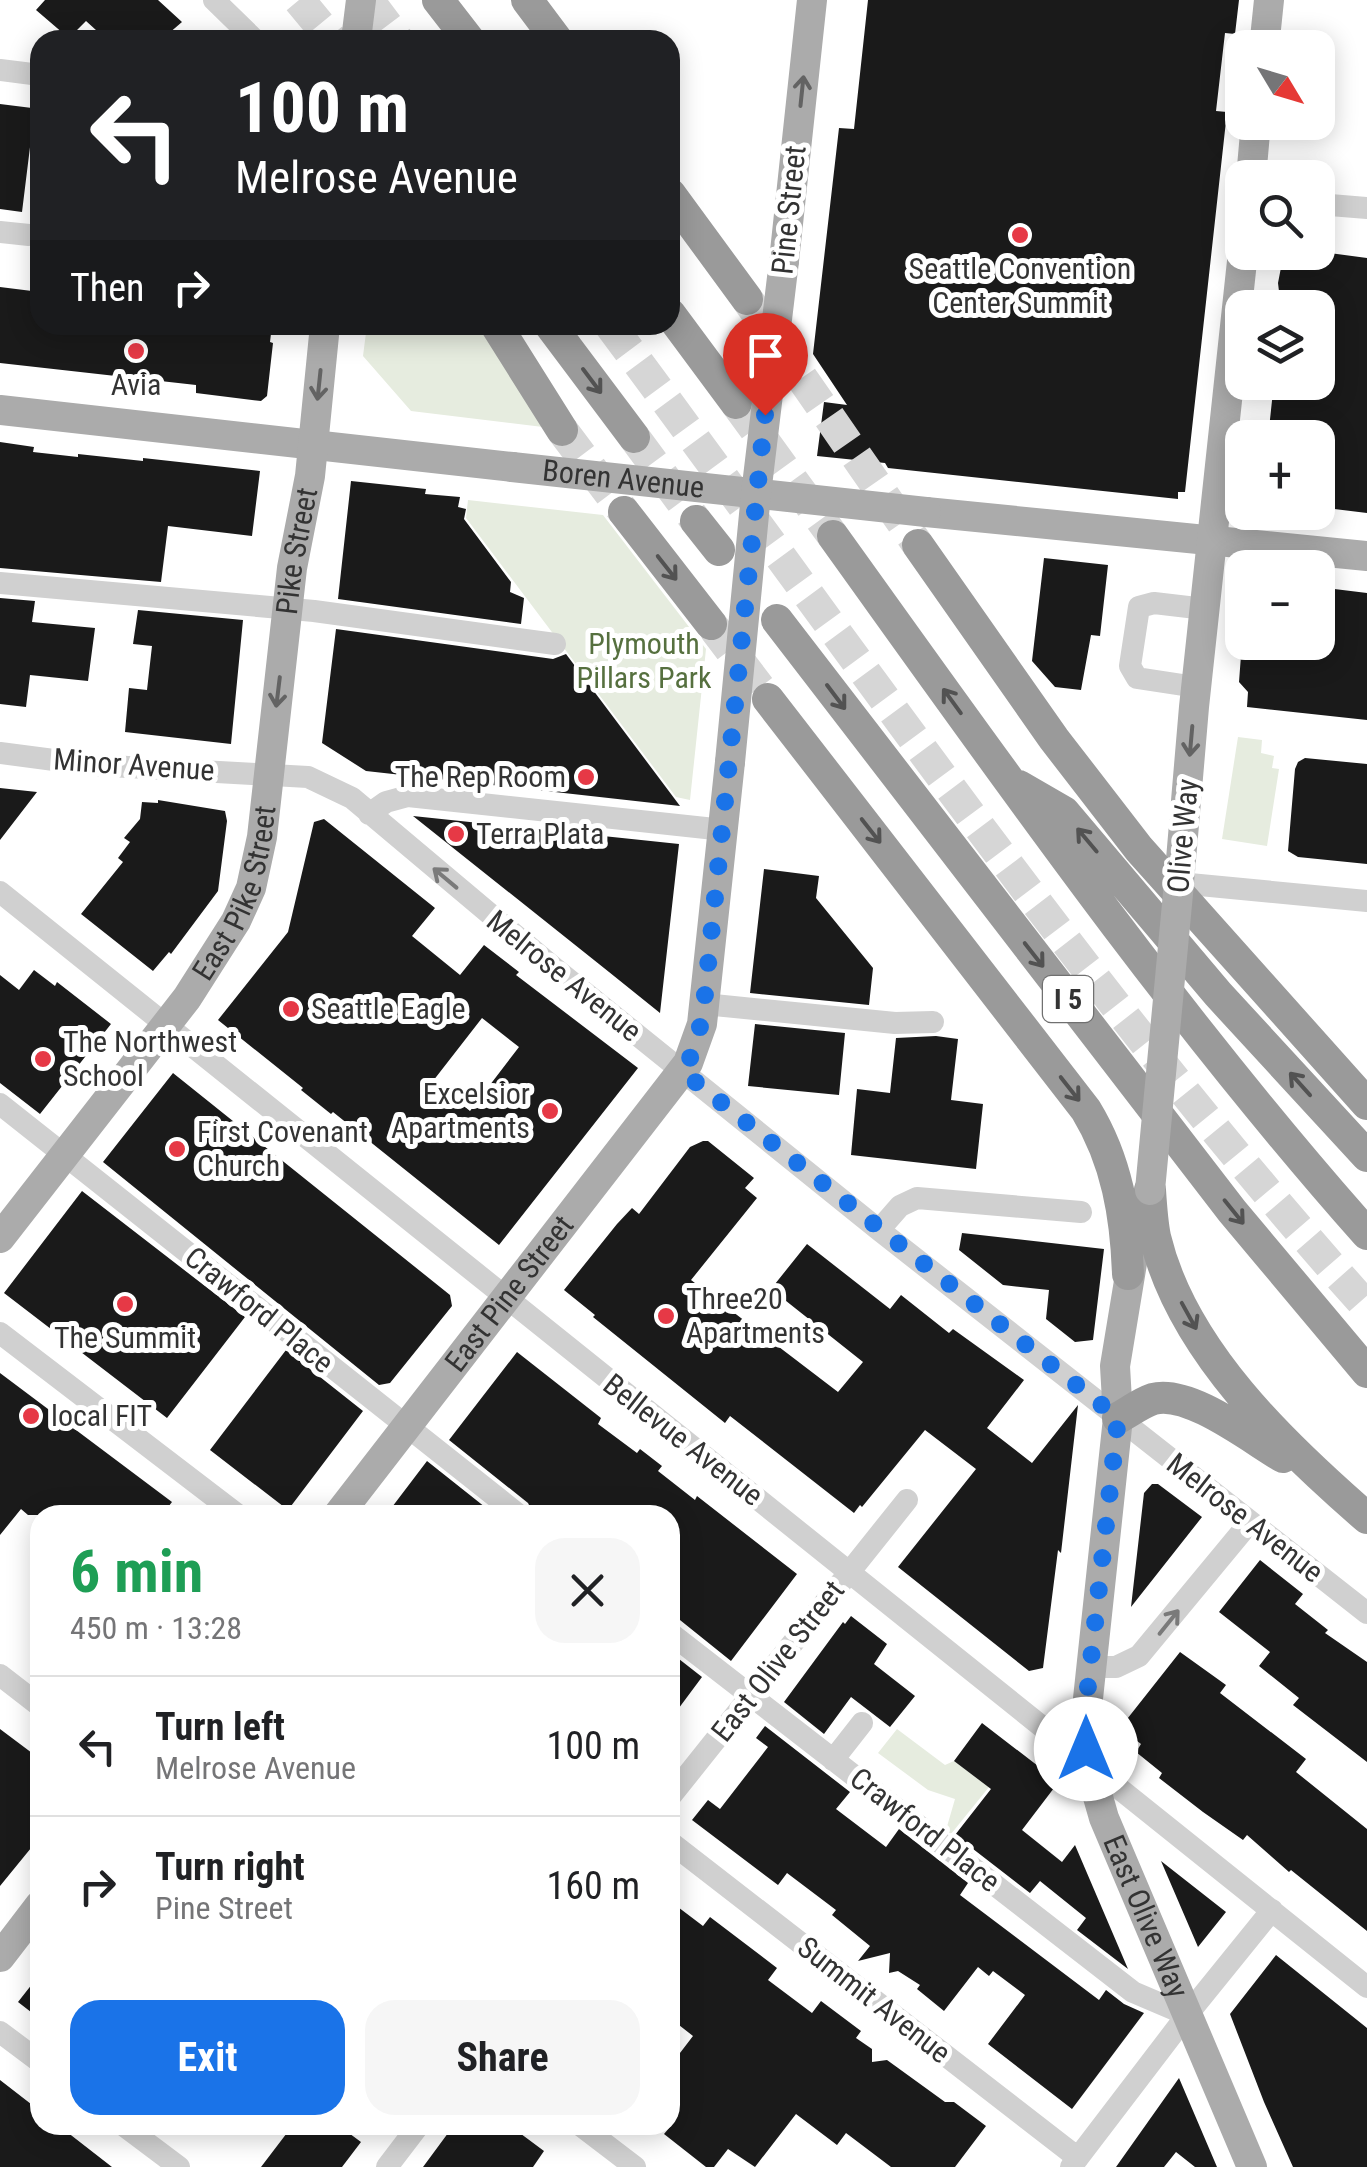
<!DOCTYPE html>
<meta charset="utf-8">
<style>
:root{--surface:#fff;--page:#f6f6f6;--text:#202124;--muted:#757577;--line:#e0e0e0;--accent:#1a73e8}
body{margin:0;font-family:"Roboto Condensed",sans-serif;background:var(--page);color:var(--text);height:100vh;display:flex;flex-direction:column;font-size:38px;white-space:nowrap}
*{box-sizing:border-box;margin:0}
p{font-size:32px;color:var(--muted)}
.icon{flex:none;width:55px;height:55px;fill:none;stroke:currentColor;stroke-width:2;stroke-linecap:round;stroke-linejoin:round}
.map{position:relative;flex:1;overflow:hidden}
.side{position:absolute;left:30px;top:1505px;width:650px;height:630px;display:flex;flex-direction:column;background:var(--surface);border-radius:30px;box-shadow:0 5px 25px #0003}
.side>*{flex:none}
.guide{position:absolute;left:30px;top:30px;width:650px;height:305px;border-radius:30px;box-shadow:0 5px 25px #0003;background:#202124;color:#fff;overflow:hidden}
.needle{width:65px;rotate:128deg}
.fabs{position:absolute;left:1225px;top:30px;display:grid;gap:20px}
.fabs a{display:grid;place-items:center;width:110px;height:110px;border-radius:20px;background:var(--surface);box-shadow:0 5px 25px #0003;font-size:50px}
.pin{position:absolute;display:grid;place-items:center;width:85px;height:85px;color:#fff;margin:-102px -42px;border-radius:50% 50% 50% 0;rotate:-45deg;box-shadow:0 0 10px #0007}
.pin .icon{rotate:45deg}
.me{position:absolute;width:110px;margin:-55px;rotate:0deg;stroke-linejoin:round;filter:drop-shadow(0 0 8px #0008)}
.turn{display:flex;align-items:center;gap:35px;height:210px;padding:0 40px;font-size:45px}
.turn .icon{width:130px;height:130px;stroke-width:2.5}
.turn b{display:block;font-size:70px;line-height:85px}
.then{display:flex;align-items:center;height:95px;padding:0 40px;background:#0003;gap:20px;font-size:38px}
.round{display:grid;place-items:center;flex:none;width:105px;height:105px;border-radius:30px;background:var(--page)}
.overview{display:flex;align-items:center;justify-content:space-between;height:170px;padding:0 40px}
h1{font-size:60px;font-weight:700;line-height:75px;color:#1e9e55}
.cta{display:flex;gap:20px;margin-top:auto;padding:20px 40px}
.cta a{flex:1;height:115px;border-radius:30px;background:var(--accent);color:#fff;font-size:40px;font-weight:700;line-height:115px;text-align:center}
.cta a+a{background:var(--page);color:var(--text)}
ul{padding:0;list-style:none}
li{display:flex;align-items:center;gap:30px;height:140px;padding:0 40px;border-top:2px solid var(--line)}
li div{flex:1}
li b{display:block;font-size:38px}
li em{font-style:normal}
.map>svg:first-child{display:block}
.green{fill:#e6ecdf}
.building{fill:#1a1a1a;fill-rule:evenodd}
.lines{fill:none;stroke-linecap:round;stroke-linejoin:round}
.highway-tunnel{stroke:#d6d6d6;stroke-width:32;stroke-dasharray:32 16;stroke-linecap:butt}
.minor{stroke:#d0d0d0;stroke-width:22}
.major{stroke:#ababab;stroke-width:30}
.highway{stroke:#9a9a9a;stroke-width:32}
.major-bridge{stroke:#ababab;stroke-width:30}
.oneway{stroke:#636363}
.oneway2{stroke:#525252}
.oneway3{stroke:#7a7a7a}
.route{stroke:#1a73e8;stroke-width:18;stroke-dasharray:0 32.4}
.poi-dot{fill:#e63946;stroke:#fff;stroke-width:4}
.labels{text-anchor:middle;stroke-width:10;stroke-linejoin:round;paint-order:stroke}
.shield{fill:#fff;stroke:#707070;stroke-width:2.5}
.shield-label{font-size:28px;font-weight:bold;fill:#333}
.street-label{font-size:30px;fill:#333;stroke:#fff}
.poi-label{font-size:30px;fill:#333;stroke:#fff;text-anchor:start}
.park-label{font-size:30px;fill:#56703f;stroke:#fff}
</style>
<div class="map">
<svg width="1367" height="2167" viewBox="0 0 1367 2167">
<rect width="100%" height="100%" fill="#fff"/>
<path class="green" d="M367 325H478L543 427 411 411 363 356Z
M468 500 603 515 706 649 690 800 676 797 466 518Z
M1238 737 1262 740 1261 753 1274 756 1272 768 1279 769 1267 846 1222 839Z
M897 1729 945 1765 954 1761 989 1787 951 1834 946 1830 955 1799 928 1790 878 1753Z"/>
<path class="building" d="M45 0H158L182 22 161 40H107L86 21 72 35 64 34 36 10Z
M868 0H1239L1235 34 1225 33 1216 111 1227 112 1185 492H1178V499L888 468 885 463 817 456 824 402 847 405 813 354 839 128 854 129Z
M0 104 40 109V140L31 139 22 212 0 209Z
M1284 252H1322L1367 258V513L1318 507V438H1268L1274 382H1318V308H1281L1278 283Z
M0 287 40 292V325H272L270 342 273 343 267 396 261 401 196 393V385L0 363Z
M0 442 34 447 33 452 78 457V454L143 461V458L260 471 252 536 168 526 161 582 0 568Z
M351 481 426 489 425 494 460 497 458 507 466 509 464 519 511 582 510 592 524 598 521 624 338 599Z
M1044 558 1108 565 1100 636 1091 635 1081 690 1055 687 1032 661Z
M1318 587 1367 593V720L1247 707 1248 692 1239 682 1242 642H1318Z
M0 598 35 601 32 622 95 628 88 681 30 675 26 707 0 704Z
M138 610 243 620 231 744 125 732 129 688 147 690 152 646 133 644Z
M336 629 553 659 566 654 680 806 366 771 322 743Z
M1305 758 1367 764V864L1298 857 1288 851 1295 769 1298 762Z
M0 788 37 792 0 840Z
M158 800 225 811 227 821 218 891 171 954 169 952 153 971 81 914 123 862 118 858 130 842 124 838 140 819 142 802 158 803Z
M413 816 679 844 660 1013 609 972Z
M324 819 435 908 412 936 460 975 484 945 519 972 516 975 638 1068 499 1245 333 1112 331 1114 301 1090 303 1088 218 1020 288 932 314 822ZM482 1018 519 1047 470 1111 433 1081Z
M764 869 819 876 816 898 873 968 869 1005 750 993Z
M34 970 55 986 57 982 111 1024 40 1114 0 1083V975L19 990Z
M755 1024 845 1033 839 1095 748 1086Z
M936 1036 958 1039 951 1100 983 1104 976 1169 851 1155 857 1089 890 1093 896 1038Z
M173 1073 450 1295 452 1306 390 1383 379 1385 103 1162Z
M703 1141H708L754 1178 745 1188 757 1198 691 1280 838 1392 863 1362 771 1289 807 1244 890 1309 901 1295 949 1333 953 1329 1024 1380 987 1428 1032 1463 1078 1405 1061 1553 1058 1550 1043 1668 1029 1671 898 1567 976 1469 925 1430 862 1507 860 1505 854 1513 730 1416 725 1423 593 1317 595 1315 564 1290 617 1224 632 1208 639 1214 690 1147Z
M82 1191 245 1317 167 1418 4 1293Z
M962 1233 1104 1249 1093 1340 1075 1342 1046 1319 1049 1290 1003 1285 959 1250Z
M286 1350 363 1411 288 1510 210 1450Z
M517 1352 601 1418 598 1424 637 1453 640 1449 662 1466 658 1471 695 1500 697 1496 797 1574 731 1661 670 1612V1515H534L528 1503 449 1440Z
M0 1373 172 1502 162 1515H28L21 1509 0 1535Z
M427 1461 495 1515H386Z
M1152 1484H1158L1202 1517 1131 1607 1144 1493Z
M1260 1560 1303 1594 1295 1604 1328 1630 1325 1633 1367 1662V1762L1293 1705 1299 1698 1259 1666 1270 1652 1219 1612Z
M851 1616 887 1644 874 1664 915 1696 890 1727 851 1697 824 1734 784 1702 843 1622 845 1624Z
M1180 1652 1226 1685 1220 1693 1306 1759 1296 1772 1367 1829V1931L1291 1870 1289 1872 1247 1835 1243 1840 1203 1812 1159 1778 1162 1773 1136 1752 1141 1744 1120 1728Z
M679 1659 702 1677 670 1720V1670Z
M982 1723 1051 1776 1054 1788 1022 1830 1062 1862 1075 1845 1128 1969 1077 1930 1086 1918 1040 1881 1030 1893 955 1835 991 1789 954 1761Z
M765 1726 850 1792 836 1809 886 1847 899 1829 968 1883 960 1895 1099 2000 1106 1990 1124 2004 1144 2013 1072 2109 988 2044 1025 1995 993 1971 989 1976 978 1967 944 2011 917 1989 920 1985 898 1971 889 1973 890 1953 858 1961 870 1946 832 1915 836 1910 787 1873 778 1885 692 1820 708 1800 720 1809 768 1747 756 1738Z
M0 1729 40 1759V1837L0 1886Z
M1161 1861 1226 1912 1198 1947Z
M670 1901 703 1926 710 1917 777 1968 768 1980 812 2013 821 2001 861 2031 856 2038 872 2049V2062L887 2060 945 2102H954L986 2126 955 2167H891L846 2133 837 2145 796 2114 755 2167 728 2149 714 2167H706L664 2134 670 2127V2066L693 2036 670 2018Z
M1276 1955 1367 2028V2167H1293L1264 2102 1230 2014Z
M40 1974V2019L18 2002Z
M1179 2078 1217 2167H1195L1176 2152 1164 2167H1116Z
M0 2080 40 2111V2125H58L112 2167H0Z
M293 2125H338L361 2142 342 2167H261Z
M454 2125H509L544 2151 533 2167H423Z"/>
<g class="lines">
<path class="highway-tunnel" d="M299 0 332 40
M368 0 398 40
M747 299 918 545
M610 325C857 656 1091 999 1367 1307
M736 403 833 536
M562 430 624 512
M634 437 696 521
M711 624 768 699"/>
<path class="minor" d="M214 0 255 40
M0 70 40 75
M1318 204 1367 208
M0 232 29 235
M0 583 314 611 555 644
M1196 687 1137 678 1130 666 1139 607 1154 603 1205 609
M0 753 92 765 308 777 352 798 553 967 879 1230 1367 1613
M369 814 386 802 408 796 724 830
M1179 883 1367 901
M0 892 1367 1987
M704 1004 895 1023 933 1022
M0 1104 519 1515
M879 1230 900 1206 917 1198 1081 1212
M0 1333 238 1515
M670 1633 1133 1992 1187 2015
M1089 1667H1116L1139 1656 1250 1522
M0 1675 40 1706
M833 1760 862 1723
M670 1797 907 1500
M670 1842 1078 2158
M0 2032 40 2062
M123 2125 179 2167
M580 2125 635 2167
M387 2167 419 2125
M1071 2167 1187 2015 1272 1910"/>
<g class="major">
<path d="M356 40 361 0"/>
<path d="M1264 48 1269 0"/>
<path d="M1251 178 1256 122"/>
<path d="M784 261 812 0"/>
<path d="M0 410 512 467"/>
<path d="M926 512 1367 556"/>
<path d="M1179 883 1194 707 1243 252"/>
<path id="s1" d="M0 1238 187 998 236 921 251 888 262 837 292 568 310 476 325 325"/>
<path id="s2" d="M1134 1251 1115 1366 1118 1418 1084 1736 1088 1762 1104 1818 1252 2167"/>
<path id="s3" d="M338 1515 688 1063 702 1024 730 762"/>
<path d="M0 1957 40 1905"/>
</g>
<path class="highway" d="M438 0 469 40
M527 0 557 40
M670 194 747 299
M670 314 736 403
M496 325 562 430
M550 325 634 437
M624 512 711 624
M696 521 719 550
M833 536C1004 774 1172 1014 1367 1234
M918 545 1054 739 1139 849 1367 1104
M777 620 1232 1211 1367 1372
M768 699 1086 1110C1117 1161 1126 1216 1128 1274
M1019 786 1064 812 1218 994 1367 1156
M1150 1190C1151 1206 1152 1222 1155 1237 1182 1350 1283 1445 1367 1518
M1118 1418C1129 1412 1141 1403 1153 1399 1189 1389 1252 1439 1283 1457"/>
<g class="major-bridge">
<path id="s4" d="M512 467 926 512"/>
<path d="M730 762 756 494 784 261"/>
<path d="M1150 1190 1179 883"/>
</g>
</g>
<defs><path id="oneway-shaft" d="M-6 0H5M1.5-3L5.5 0L1.5 3" fill="none" stroke-width="1.6" stroke-linecap="round" stroke-linejoin="round" transform="scale(2.5)"/></defs>
<g class="oneway">
<use href="#oneway-shaft" transform="translate(802 91) rotate(-84)"/>
<use href="#oneway-shaft" transform="translate(319 385) rotate(96)"/>
<use href="#oneway-shaft" transform="translate(278 692) rotate(97)"/>
<use href="#oneway-shaft" transform="translate(1191 741) rotate(95)"/>
</g>
<g class="oneway2">
<use href="#oneway-shaft" transform="translate(592 381) rotate(53)"/>
<use href="#oneway-shaft" transform="translate(667 568) rotate(52)"/>
<use href="#oneway-shaft" transform="translate(836 697) rotate(53)"/>
<use href="#oneway-shaft" transform="translate(952 701) rotate(-126)"/>
<use href="#oneway-shaft" transform="translate(871 831) rotate(52)"/>
<use href="#oneway-shaft" transform="translate(1087 840) rotate(-130)"/>
<use href="#oneway-shaft" transform="translate(1034 955) rotate(52)"/>
<use href="#oneway-shaft" transform="translate(1300 1084) rotate(-132)"/>
<use href="#oneway-shaft" transform="translate(1070 1089) rotate(52)"/>
<use href="#oneway-shaft" transform="translate(1234 1212) rotate(51)"/>
<use href="#oneway-shaft" transform="translate(1189 1316) rotate(61)"/>
</g>
<g class="oneway3">
<use href="#oneway-shaft" transform="translate(445 878) rotate(-140)"/>
<use href="#oneway-shaft" transform="translate(1169 1622) rotate(-51)"/>
</g>
<g class="lines">
<path class="route" d="M765 415 704 1004 697 1044 683 1072 1118 1418 1084 1722 1086 1749"/>
</g>
<g class="poi-dot">
<circle cx="1020" cy="235" r="10"/>
<circle cx="136" cy="351" r="10"/>
<circle cx="586" cy="777" r="10"/>
<circle cx="456" cy="834" r="10"/>
<circle cx="291" cy="1009" r="10"/>
<circle cx="43" cy="1059" r="10"/>
<circle cx="550" cy="1111" r="10"/>
<circle cx="177" cy="1149" r="10"/>
<circle cx="125" cy="1304" r="10"/>
<circle cx="666" cy="1316" r="10"/>
<circle cx="31" cy="1416" r="10"/>
</g>
<g class="labels">
<rect class="shield" x="1043" y="976" width="50" height="46" rx="8"/>
<g class="shield-label">
<text x="1068" y="1009">I 5</text>
</g>
<g class="street-label">
<text transform="translate(789 210) rotate(-84)" y="10">Pine Street</text>
<text dy="10" stroke="none"><textPath href="#s4" startOffset="112">Boren Avenue</textPath></text>
<text dy="10" stroke="none"><textPath href="#s1" startOffset="772">Pike Street</textPath></text>
<text transform="translate(134 765) rotate(4)" y="10">Minor Avenue</text>
<text transform="translate(1183 836) rotate(-85)" y="10">Olive Way</text>
<text dy="10" stroke="none"><textPath href="#s1" startOffset="422">East Pike Street</textPath></text>
<text transform="translate(564 976) rotate(39)" y="10">Melrose Avenue</text>
<text dy="10" stroke="none"><textPath href="#s3" startOffset="280">East Pine Street</textPath></text>
<text transform="translate(259 1310) rotate(39)" y="10">Crawford Place</text>
<text transform="translate(683 1440) rotate(38)" y="10">Bellevue Avenue</text>
<text transform="translate(1245 1518) rotate(38)" y="10">Melrose Avenue</text>
<text transform="translate(778 1661) rotate(-52)" y="10">East Olive Street</text>
<text transform="translate(925 1830) rotate(38)" y="10">Crawford Place</text>
<text dy="10" stroke="none"><textPath href="#s2" startOffset="680">East Olive Way</textPath></text>
<text transform="translate(874 2000) rotate(38)" y="10">Summit Avenue</text>
</g>
<g class="poi-label">
<text x="1020" y="279" text-anchor="middle">Seattle Convention<tspan x="1020" dy="34">Center Summit</tspan></text>
<text x="136" y="395" text-anchor="middle">Avia</text>
<text x="566" y="787" text-anchor="end">The Rep Room</text>
<text x="476" y="844">Terra Plata</text>
<text x="311" y="1019">Seattle Eagle</text>
<text x="63" y="1052">The Northwest<tspan x="63" dy="34">School</tspan></text>
<text x="530" y="1104" text-anchor="end">Excelsior<tspan x="530" dy="34">Apartments</tspan></text>
<text x="197" y="1142">First Covenant<tspan x="197" dy="34">Church</tspan></text>
<text x="686" y="1309">Three20<tspan x="686" dy="34">Apartments</tspan></text>
<text x="125" y="1348" text-anchor="middle">The Summit</text>
<text x="51" y="1426">local FIT</text>
</g>
<g class="park-label">
<text x="644" y="654">Plymouth<tspan x="644" dy="34">Pillars Park</tspan></text>
</g>
</g>
</svg>
<div class="fabs">
<a><svg class="needle" viewBox="-14 -14 28 28"><path d="M0-13l5 13h-10z" fill="#e53935"/><path d="M0 13l5-13h-10z" fill="#757577"/></svg></a>
<a><svg class="icon" aria-label="search" viewBox="0 0 24 24"><circle cx="10" cy="10" r="6"/><path d="M15 15l6 6"/></svg></a>
<a><svg class="icon" aria-label="layers" viewBox="0 0 24 24"><path d="M12 4l9 5-9 5-9-5zM3 14l9 5 9-5"/></svg></a>
<a>+</a>
<a>−</a>
</div>
<div class="pin" style="left:765px;top:415px;background:#d93025"><svg class="icon" aria-label="arrive" viewBox="0 0 24 24"><path d="M6 21V4h12l-3 4 3 4H6"/></svg></div>
<svg class="me" style="left:1086px;top:1749px" viewBox="-20 -20 40 40"><circle r="19" fill="#fff"/><path d="M0-13L10 11 0 6-10 11z" fill="#1a73e8"/></svg>
<div class="guide">
<div class="turn"><svg class="icon" aria-label="left" viewBox="0 0 24 24"><path d="M17 20v-9H6M10 6l-5 5 5 5"/></svg><div><b>100 m</b>Melrose Avenue</div></div>
<div class="then">Then<svg class="icon" aria-label="right" viewBox="0 0 24 24"><path d="M7 20v-9h11M14 6l5 5-5 5"/></svg></div>
</div>
<section class="side">
<div class="overview"><div><h1>6 min</h1><p>450 m · 13:28</p></div><a class="round"><svg class="icon" aria-label="close" viewBox="0 0 24 24"><path d="M6 6l12 12M18 6L6 18"/></svg></a></div>
<ul>
<li><svg class="icon" aria-label="left" viewBox="0 0 24 24"><path d="M17 20v-9H6M10 6l-5 5 5 5"/></svg><div><b>Turn left</b><p>Melrose Avenue</p></div><em>100 m</em></li>
<li><svg class="icon" aria-label="right" viewBox="0 0 24 24"><path d="M7 20v-9h11M14 6l5 5-5 5"/></svg><div><b>Turn right</b><p>Pine Street</p></div><em>160 m</em></li>
</ul>
<div class="cta"><a>Exit</a><a>Share</a></div>
</section>
</div>
